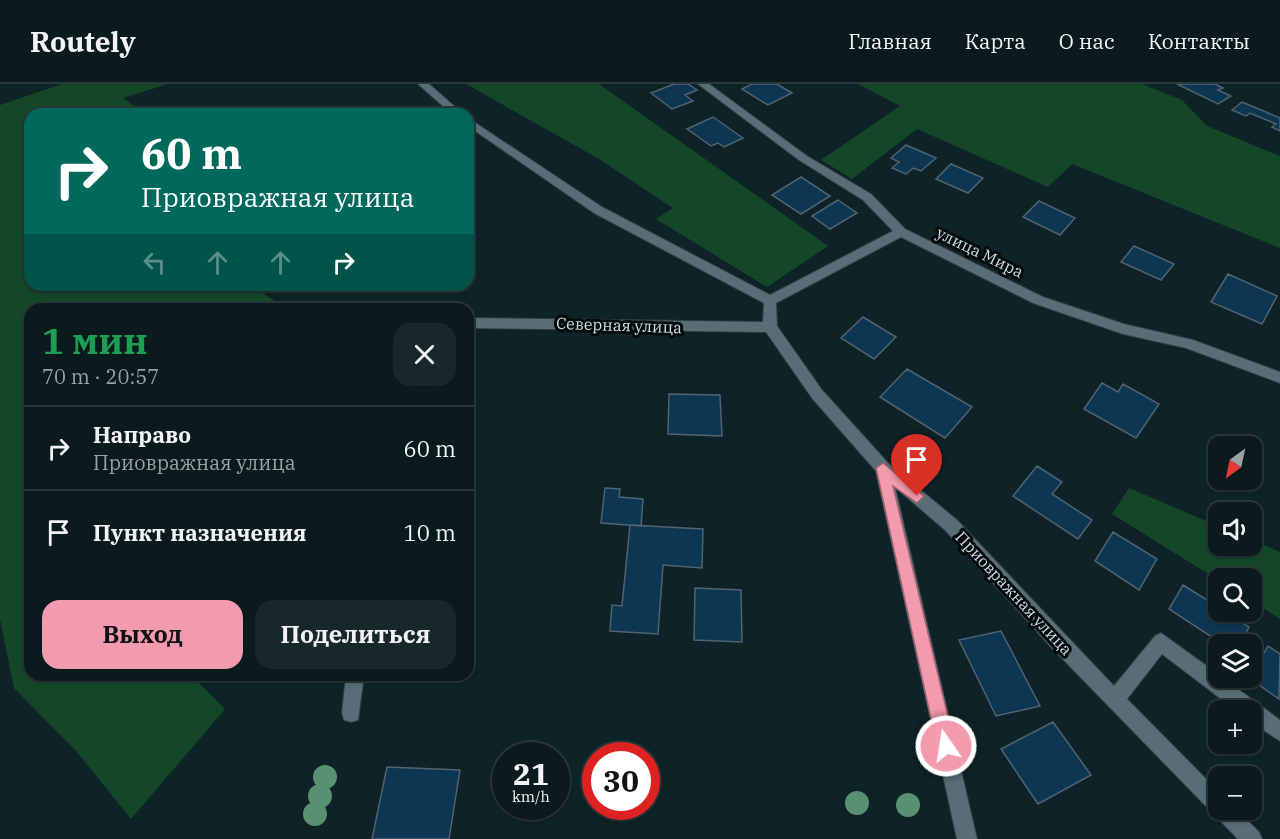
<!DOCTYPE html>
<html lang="ru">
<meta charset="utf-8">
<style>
:root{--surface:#0a1a1d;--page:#18272a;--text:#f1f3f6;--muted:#99a1a4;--line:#2a383b;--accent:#f29aae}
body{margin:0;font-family:"IBM Plex Serif",serif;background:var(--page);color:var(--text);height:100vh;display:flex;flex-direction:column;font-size:22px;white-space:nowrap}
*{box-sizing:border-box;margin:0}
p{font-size:20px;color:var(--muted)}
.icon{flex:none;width:33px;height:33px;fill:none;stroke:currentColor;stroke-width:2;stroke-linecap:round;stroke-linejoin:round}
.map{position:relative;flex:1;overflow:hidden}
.details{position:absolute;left:24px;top:219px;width:450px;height:378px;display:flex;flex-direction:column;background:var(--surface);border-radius:18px;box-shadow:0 2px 4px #0004,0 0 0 2px var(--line)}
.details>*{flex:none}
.hud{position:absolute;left:24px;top:24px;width:450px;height:183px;border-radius:18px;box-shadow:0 2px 4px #0004,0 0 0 2px var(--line);background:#00695c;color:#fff;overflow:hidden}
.needle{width:39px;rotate:213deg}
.fabs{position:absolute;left:1208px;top:352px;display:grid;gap:12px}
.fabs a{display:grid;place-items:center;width:54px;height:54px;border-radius:12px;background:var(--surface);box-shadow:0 2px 4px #0004,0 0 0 2px var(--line);font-size:30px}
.speed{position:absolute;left:492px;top:658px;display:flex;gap:12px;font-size:30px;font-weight:700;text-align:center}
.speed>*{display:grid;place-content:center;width:78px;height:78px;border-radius:50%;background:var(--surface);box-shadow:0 2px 4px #0004,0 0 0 2px var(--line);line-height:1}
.speed small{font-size:15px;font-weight:400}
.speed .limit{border:9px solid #d22;background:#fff;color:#111}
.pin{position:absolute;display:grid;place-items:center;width:51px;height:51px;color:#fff;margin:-62px -26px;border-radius:50% 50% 50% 0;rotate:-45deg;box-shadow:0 0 6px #0007}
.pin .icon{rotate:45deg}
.me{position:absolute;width:66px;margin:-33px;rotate:347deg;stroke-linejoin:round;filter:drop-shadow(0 0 4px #0008)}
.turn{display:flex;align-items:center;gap:21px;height:126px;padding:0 18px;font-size:27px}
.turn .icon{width:78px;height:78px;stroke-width:2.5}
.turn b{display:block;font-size:42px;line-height:51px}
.lanes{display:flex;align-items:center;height:57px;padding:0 18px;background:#0003;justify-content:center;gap:30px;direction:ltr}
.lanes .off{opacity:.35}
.round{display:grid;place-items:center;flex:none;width:63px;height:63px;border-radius:18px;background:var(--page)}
.overview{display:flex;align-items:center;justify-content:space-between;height:102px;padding:0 18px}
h1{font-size:36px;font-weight:700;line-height:45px;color:#1e9e55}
.primary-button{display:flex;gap:12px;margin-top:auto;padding:12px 18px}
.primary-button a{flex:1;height:69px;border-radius:18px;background:var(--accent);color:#111;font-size:24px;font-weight:700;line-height:69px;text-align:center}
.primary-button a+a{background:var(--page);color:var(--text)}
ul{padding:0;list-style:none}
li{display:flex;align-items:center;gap:18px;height:84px;padding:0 18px;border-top:2px solid var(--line)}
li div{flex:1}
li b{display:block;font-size:22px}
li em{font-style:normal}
header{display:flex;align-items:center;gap:36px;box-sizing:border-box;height:84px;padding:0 30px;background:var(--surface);border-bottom:2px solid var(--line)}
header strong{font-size:28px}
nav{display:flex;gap:33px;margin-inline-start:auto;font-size:21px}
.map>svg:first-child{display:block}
.green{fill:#144728}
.building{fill:#0c3652;stroke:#52626f;stroke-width:1.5}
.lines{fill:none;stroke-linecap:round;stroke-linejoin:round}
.street-casing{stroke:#323e42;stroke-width:2}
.street{fill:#586e74;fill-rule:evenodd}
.tree{fill:#599072}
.route{fill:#f29aae;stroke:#9d6471;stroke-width:1.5}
.labels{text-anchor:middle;stroke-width:6;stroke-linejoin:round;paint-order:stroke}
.street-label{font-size:16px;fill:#d1dde0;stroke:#040a0c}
</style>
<header>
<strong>Routely</strong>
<nav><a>Главная</a><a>Карта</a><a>О нас</a><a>Контакты</a></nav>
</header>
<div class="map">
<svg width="1280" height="755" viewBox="0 0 1280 755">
<rect width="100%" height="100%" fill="#0e2327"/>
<path class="green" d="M62 0H168L123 14 145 30H30V201H249L288 225H30V591H191L225 625 131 735 77 668 14 604 0 535V21Z
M466 0H599L828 162 767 203 656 135 673 124 599 75Z
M858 0H1142L1182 16 1207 42 1280 72V164L1072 80 1048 103 917 45 852 95 821 76 900 22Z
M1129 404 1218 442V462H1251V455L1280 468V535L1251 516V495L1218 496 1112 430Z"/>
<path class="building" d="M674 0H688L697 6 685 11 693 17 672 25 651 9Z
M752 0H777L792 9 768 21 742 5Z
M1177 0H1215L1223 4 1218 6 1231 12 1218 20Z
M1242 18 1280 34V47L1272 43 1276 40 1250 29 1246 32 1232 26Z
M713 33 743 54 724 63 718 59 711 62 687 45Z
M906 61 936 74 921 87 913 84 906 90 892 84 899 78 891 74Z
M951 80 983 94 968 109 936 95Z
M801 93 830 112 801 130 772 111Z
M838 116 857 129 830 145 812 132Z
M1039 117 1075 134 1060 151 1023 133Z
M1134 162 1174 180 1161 196 1121 178Z
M1228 190 1277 212 1262 240 1211 218Z
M863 233 896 253 874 275 841 254Z
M907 285 972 323 945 354 880 313Z
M1102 299 1118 308 1123 300 1159 320 1136 354 1084 325Z
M669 310 720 311 722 352 668 350Z
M1037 382 1062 398 1052 410 1092 436 1078 455 1013 412Z
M605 404 620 405 619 413 643 415 641 442 601 439Z
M630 441 703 445 702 484 663 481 658 550 610 547 612 521 622 522Z
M1113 448 1157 475 1139 506 1095 477Z
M1183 501 1218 523V528H1226L1249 543 1240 561H1224L1169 525Z
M695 504 741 506 742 558 694 556Z
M1001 547 1040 622 996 632 959 556Z
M1268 562 1280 570 1279 615 1249 594Z
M1053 638 1091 691 1038 720 1001 665Z
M387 683 460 686 449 755H372Z"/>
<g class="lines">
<defs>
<path id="street" d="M418 0H429L463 30H452Z
M698 0H709L807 72 871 110 905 145 1043 213 1124 240 1193 256 1280 288V299L1186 264 1123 250 1033 219 901 153 776 219 777 242 822 306 888 379 957 436 1114 602 1155 552 1161 549 1218 590V594H1223L1280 636V657L1251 638V627H1237L1162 570 1127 615 1218 707V726H1237L1259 748 1262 755H1238L1051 563 945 446 895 403 977 755H957L876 387 812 314 766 248 468 244V234L763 238 764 219 594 129 468 42V34L602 123 770 211 893 147 863 116 799 76Z
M346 591H364L358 636 351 638 344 636 342 629Z"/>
</defs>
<use href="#street" class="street-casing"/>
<use href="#street" class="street"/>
</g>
<g class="tree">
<circle cx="325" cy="693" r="12"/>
<circle cx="320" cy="712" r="12"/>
<circle cx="857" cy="719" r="12"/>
<circle cx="908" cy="721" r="12"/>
<circle cx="315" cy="730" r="12"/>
</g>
<path class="route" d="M883 379 924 412 917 419 893 402 955 662 952 669 946 671 940 669 937 662 876 384Z"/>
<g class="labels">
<g class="street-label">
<text transform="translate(980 168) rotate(26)" y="6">улица Мира</text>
<text transform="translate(619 241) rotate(2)" y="6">Северная улица</text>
<text transform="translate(1014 509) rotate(47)" y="6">Приовражная улица</text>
</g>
</g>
</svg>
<div class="fabs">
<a><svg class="needle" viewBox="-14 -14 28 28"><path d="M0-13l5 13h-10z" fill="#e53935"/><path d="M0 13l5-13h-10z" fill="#99a1a4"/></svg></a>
<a><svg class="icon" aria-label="sound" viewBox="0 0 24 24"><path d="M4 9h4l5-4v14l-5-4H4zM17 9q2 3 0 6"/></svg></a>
<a><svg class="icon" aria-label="search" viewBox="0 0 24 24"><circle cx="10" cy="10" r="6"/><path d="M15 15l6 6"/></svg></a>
<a><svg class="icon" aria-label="layers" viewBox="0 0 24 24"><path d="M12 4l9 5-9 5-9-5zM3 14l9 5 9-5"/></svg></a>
<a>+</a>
<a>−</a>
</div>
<div class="speed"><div>21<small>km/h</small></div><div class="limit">30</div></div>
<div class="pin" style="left:917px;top:412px;background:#d93025"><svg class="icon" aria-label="arrive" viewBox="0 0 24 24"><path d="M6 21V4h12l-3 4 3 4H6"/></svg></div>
<svg class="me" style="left:946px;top:662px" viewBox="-20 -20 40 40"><circle r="17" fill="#f29aae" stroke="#fff" stroke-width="3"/><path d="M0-11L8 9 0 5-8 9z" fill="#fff"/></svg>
<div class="hud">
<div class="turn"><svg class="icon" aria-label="right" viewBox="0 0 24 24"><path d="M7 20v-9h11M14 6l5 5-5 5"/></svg><div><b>60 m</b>Приовражная улица</div></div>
<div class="lanes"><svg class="icon off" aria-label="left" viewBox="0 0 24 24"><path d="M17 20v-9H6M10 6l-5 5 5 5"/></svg><svg class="icon off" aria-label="ahead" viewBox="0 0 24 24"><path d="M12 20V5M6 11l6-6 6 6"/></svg><svg class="icon off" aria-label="ahead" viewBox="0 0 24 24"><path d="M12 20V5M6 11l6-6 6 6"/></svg><svg class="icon" aria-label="right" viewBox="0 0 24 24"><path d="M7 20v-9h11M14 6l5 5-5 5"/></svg></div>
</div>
<section class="details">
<div class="overview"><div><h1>1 мин</h1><p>70 m · 20:57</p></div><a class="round"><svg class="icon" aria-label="close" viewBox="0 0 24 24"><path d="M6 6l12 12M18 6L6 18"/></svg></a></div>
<ul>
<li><svg class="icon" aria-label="right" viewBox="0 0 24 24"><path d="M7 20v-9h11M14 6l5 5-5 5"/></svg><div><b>Направо</b><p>Приовражная улица</p></div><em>60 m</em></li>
<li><svg class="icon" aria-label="arrive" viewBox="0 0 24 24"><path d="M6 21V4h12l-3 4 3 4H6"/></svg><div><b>Пункт назначения</b></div><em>10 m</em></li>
</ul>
<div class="primary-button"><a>Выход</a><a>Поделиться</a></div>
</section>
</div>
